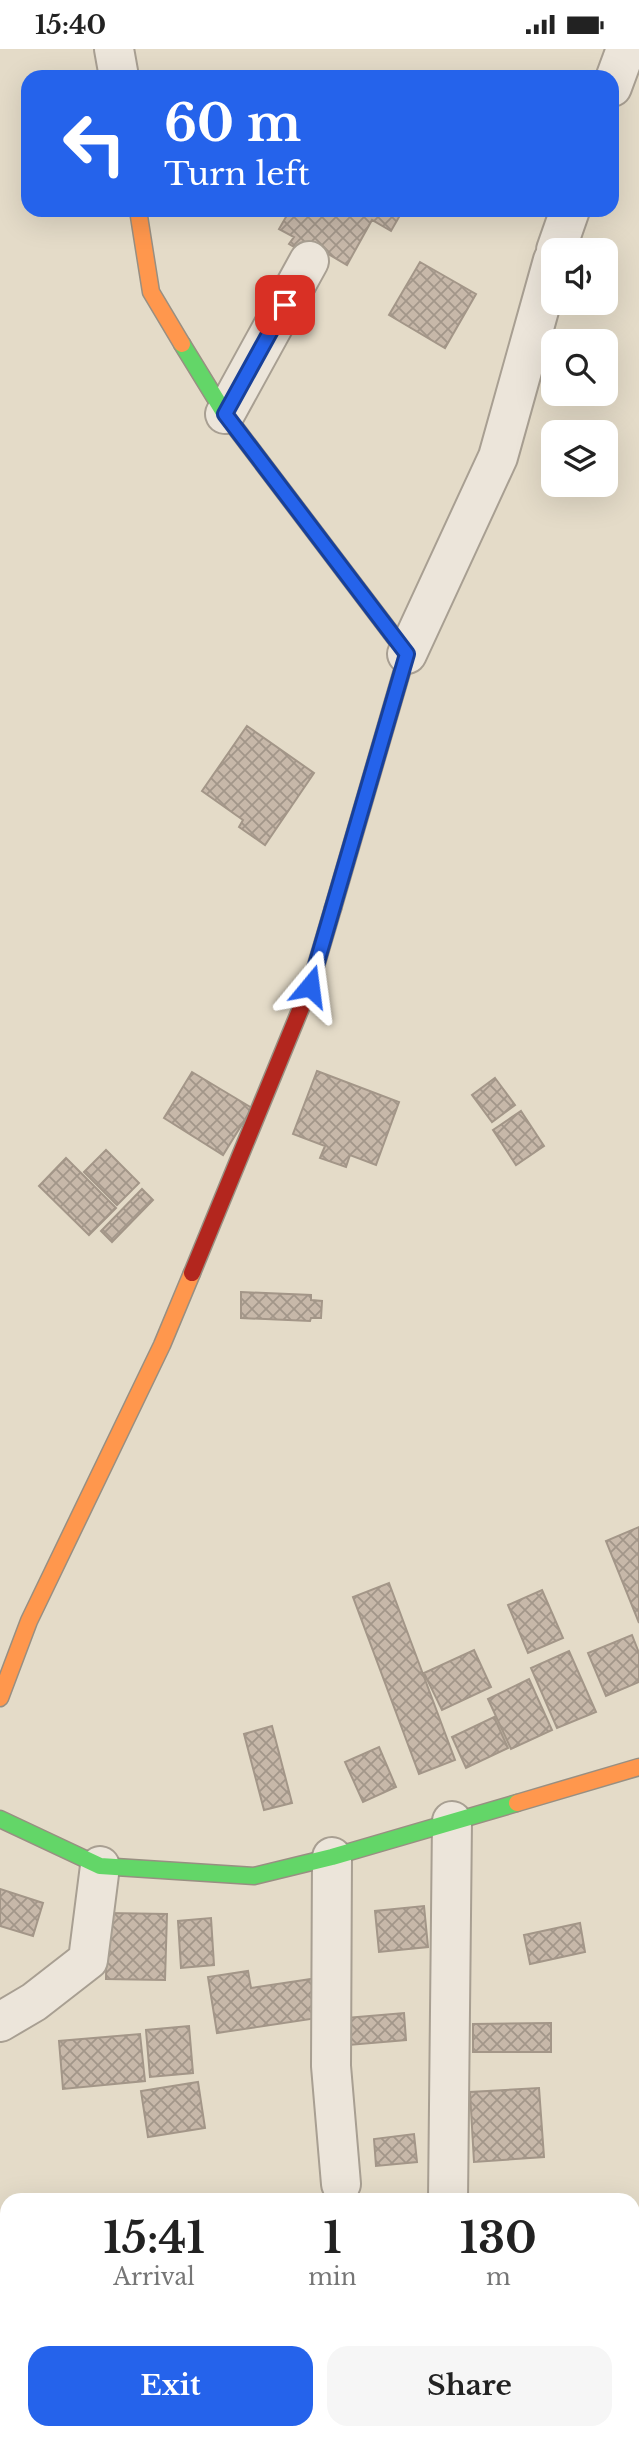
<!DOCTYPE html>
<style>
:root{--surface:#fff;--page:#f6f6f6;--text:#222;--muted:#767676;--accent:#2563eb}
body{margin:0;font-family:"Libre Baskerville",serif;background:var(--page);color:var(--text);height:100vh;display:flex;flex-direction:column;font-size:26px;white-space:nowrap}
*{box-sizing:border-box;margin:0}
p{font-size:23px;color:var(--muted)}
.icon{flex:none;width:38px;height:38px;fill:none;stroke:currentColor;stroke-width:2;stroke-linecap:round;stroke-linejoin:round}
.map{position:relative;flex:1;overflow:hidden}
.side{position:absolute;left:0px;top:2144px;width:640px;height:247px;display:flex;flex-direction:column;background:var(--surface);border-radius:21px 21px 0 0;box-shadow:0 7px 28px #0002}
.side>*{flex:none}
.guide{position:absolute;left:21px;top:21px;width:598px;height:147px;border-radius:21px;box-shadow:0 7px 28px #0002;background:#2563eb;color:#fff;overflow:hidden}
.buttons{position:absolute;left:541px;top:189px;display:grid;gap:14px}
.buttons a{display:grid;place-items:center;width:77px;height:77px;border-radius:14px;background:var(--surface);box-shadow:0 7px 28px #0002;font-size:35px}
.pin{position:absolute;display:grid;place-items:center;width:60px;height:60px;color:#fff;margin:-30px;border-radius:14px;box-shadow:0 4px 10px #0006}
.me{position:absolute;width:77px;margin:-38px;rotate:16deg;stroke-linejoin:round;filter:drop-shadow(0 0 5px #0008)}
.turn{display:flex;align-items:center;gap:24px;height:147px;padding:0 28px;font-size:32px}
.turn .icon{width:91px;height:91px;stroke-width:2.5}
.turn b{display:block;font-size:49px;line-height:60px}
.eta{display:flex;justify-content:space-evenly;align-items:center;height:119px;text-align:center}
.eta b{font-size:42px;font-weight:800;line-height:49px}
.action{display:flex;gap:14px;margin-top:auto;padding:14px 28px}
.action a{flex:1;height:80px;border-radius:21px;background:var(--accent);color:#fff;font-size:28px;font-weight:800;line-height:80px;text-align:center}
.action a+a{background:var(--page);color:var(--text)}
.status{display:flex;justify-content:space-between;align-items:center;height:49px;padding:0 35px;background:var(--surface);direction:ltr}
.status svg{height:19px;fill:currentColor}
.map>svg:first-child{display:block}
.building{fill:url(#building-cross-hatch);stroke:#a39688;stroke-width:2}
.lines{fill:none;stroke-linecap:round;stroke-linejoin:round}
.street-casing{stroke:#a89f92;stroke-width:42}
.fast-casing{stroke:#988f82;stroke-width:19}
.slow-casing{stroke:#988f82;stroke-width:19}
.jam-casing{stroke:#988f82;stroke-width:19}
.street{stroke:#ece5da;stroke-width:38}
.fast{stroke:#63d668;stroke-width:16}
.slow{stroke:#ff974d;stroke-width:16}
.jam{stroke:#b3261e;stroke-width:16}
.route-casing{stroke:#184099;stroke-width:18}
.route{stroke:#2563eb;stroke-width:12}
</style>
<div class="status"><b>15:40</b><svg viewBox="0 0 49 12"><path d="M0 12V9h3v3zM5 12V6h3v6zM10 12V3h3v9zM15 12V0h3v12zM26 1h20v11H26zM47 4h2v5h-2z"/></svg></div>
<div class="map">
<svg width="639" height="2390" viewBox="0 0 639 2390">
<defs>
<pattern id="building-cross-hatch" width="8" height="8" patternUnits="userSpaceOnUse" patternTransform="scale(1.75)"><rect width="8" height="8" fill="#c7b8a9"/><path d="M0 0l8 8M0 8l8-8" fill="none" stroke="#a29689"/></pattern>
</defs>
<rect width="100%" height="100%" fill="#e4dbc8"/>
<path class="building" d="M290 161H403L391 182 372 171 347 216 318 199 313 209 289 195 294 188 279 180Z
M420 213 476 245 445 299 389 266Z
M247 677 314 724 265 796 239 778 243 771 202 742Z
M317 1022 399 1053 376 1116 350 1106 346 1118 320 1109 325 1097 293 1085Z
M192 1023 252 1059 223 1106 164 1069Z
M495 1029 515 1056 492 1073 472 1046Z
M521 1062 544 1097 516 1116 493 1081Z
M106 1101 139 1134 117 1156 84 1123Z
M66 1109 116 1159 89 1186 39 1137Z
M142 1140 153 1151 112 1193 101 1182Z
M241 1243 311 1246V1251L322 1252 321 1269H311L310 1272 241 1269Z
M639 1478V1574L606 1492Z
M389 1534 455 1711 419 1725 353 1548Z
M542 1541 563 1589 528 1604 508 1556Z
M632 1586 639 1604V1633L606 1647 588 1604Z
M474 1601 491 1638 442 1661 424 1624Z
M569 1602 596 1663 557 1679 531 1619Z
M529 1630 552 1681 511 1700 488 1650Z
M494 1668 508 1699 466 1719 452 1688Z
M272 1677 292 1754 264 1761 244 1685Z
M379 1698 396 1738 363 1753 345 1713Z
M0 1840 43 1854 33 1887 0 1877Z
M424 1857 428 1898 379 1903 375 1862Z
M107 1864 167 1865 165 1931 106 1930Z
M211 1869 214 1916 181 1919 178 1872Z
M580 1874 585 1903 530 1915 524 1886Z
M248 1922 251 1939 318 1929 324 1968 217 1984 208 1928Z
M404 1964 406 1991 337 1997 335 1970Z
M551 1974V2003H473V1975Z
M189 1977 193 2024 150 2028 146 1981Z
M140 1985 145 2032 63 2040 59 1992Z
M198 2033 205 2079 148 2088 141 2042Z
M539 2039 544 2108 474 2113 470 2043Z
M414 2085 417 2113 376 2117 374 2090Z
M125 2384H167V2390H125Z"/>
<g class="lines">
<defs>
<path id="street" d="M114 0 119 28
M612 38 626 0
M556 201 570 161
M225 365 309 212
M407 605 498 408 553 211
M332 1808 331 2017 341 2135
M0 1973 34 1953 88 1911 100 1817
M448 2151 452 1772
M446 2390V2384"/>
<path id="fast" d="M182 295 225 365 407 605 333 859
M0 1770 100 1817 254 1827 332 1808 517 1754"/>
<path id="slow" d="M138 161 151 243 182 295
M0 1649 29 1572 162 1296 192 1224
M517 1754 639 1718"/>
<path id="jam" d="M192 1224 310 937 333 859"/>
</defs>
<use href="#street" class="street-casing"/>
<use href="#fast" class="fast-casing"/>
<use href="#slow" class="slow-casing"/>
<use href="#jam" class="jam-casing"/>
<use href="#street" class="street"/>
<use href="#fast" class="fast"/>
<use href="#slow" class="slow"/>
<use href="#jam" class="jam"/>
</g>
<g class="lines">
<defs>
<path id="route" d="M285 256 225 365 407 605 310 937"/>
</defs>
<use href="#route" class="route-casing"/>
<use href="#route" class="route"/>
</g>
</svg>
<div class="buttons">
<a><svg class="icon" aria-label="sound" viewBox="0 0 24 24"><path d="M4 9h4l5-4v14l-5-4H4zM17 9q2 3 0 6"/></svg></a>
<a><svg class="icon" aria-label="search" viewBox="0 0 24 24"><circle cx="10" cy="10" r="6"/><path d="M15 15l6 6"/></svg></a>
<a><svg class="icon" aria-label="layers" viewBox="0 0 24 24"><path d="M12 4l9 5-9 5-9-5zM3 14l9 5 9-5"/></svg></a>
</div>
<div class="pin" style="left:285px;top:256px;background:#d93025"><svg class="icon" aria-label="arrive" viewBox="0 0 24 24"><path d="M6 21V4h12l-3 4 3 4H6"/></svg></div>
<svg class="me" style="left:310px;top:937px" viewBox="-20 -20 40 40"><path d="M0-17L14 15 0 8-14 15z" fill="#2563eb" stroke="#fff" stroke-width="4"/></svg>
<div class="guide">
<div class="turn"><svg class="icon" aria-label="left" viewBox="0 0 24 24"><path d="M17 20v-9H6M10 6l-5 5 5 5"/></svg><div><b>60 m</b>Turn left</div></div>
</div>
<section class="side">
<div class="eta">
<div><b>15:41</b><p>Arrival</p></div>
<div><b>1</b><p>min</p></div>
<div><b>130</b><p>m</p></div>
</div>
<div class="action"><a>Exit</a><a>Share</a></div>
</section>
</div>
